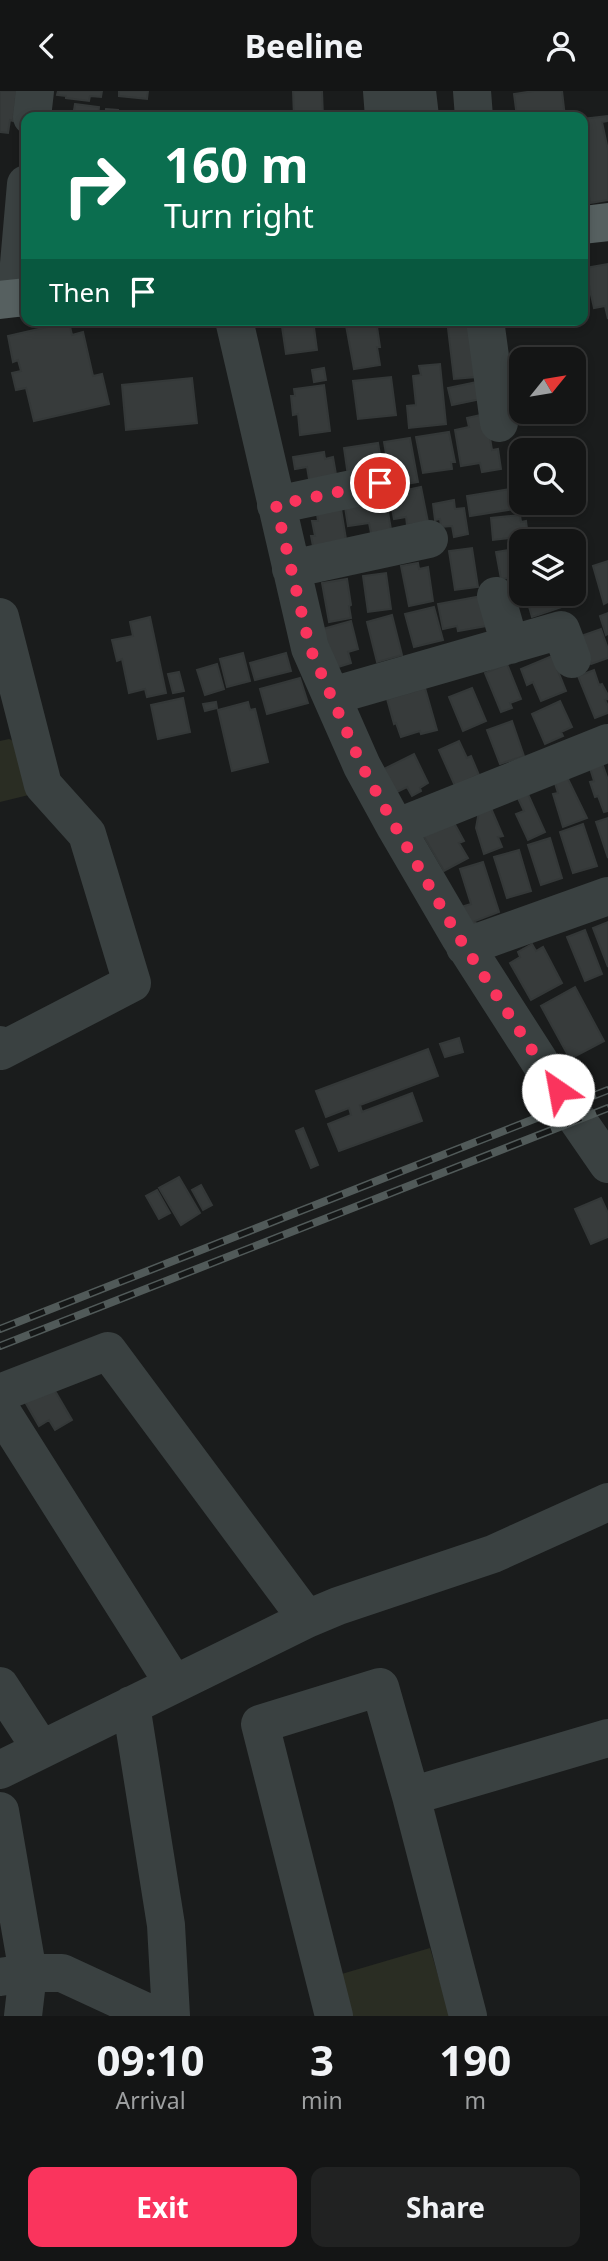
<!DOCTYPE html>
<style>
:root{--surface:#141515;--page:#212222;--text:#f1f3f6;--muted:#9d9fa0;--line:#333434;--accent:#fa345d}
body{margin:0;font-family:"Noto Sans",sans-serif;background:var(--page);color:var(--text);height:100vh;display:flex;flex-direction:column;font-size:26px;white-space:nowrap}
*{box-sizing:border-box;margin:0}
p{font-size:23px;color:var(--muted)}
.icon{flex:none;width:38px;height:38px;fill:none;stroke:currentColor;stroke-width:2;stroke-linecap:round;stroke-linejoin:round}
.map{position:relative;height:1925px;overflow:hidden}
.side{display:flex;flex-direction:column;background:var(--surface);flex:1}
.side>*{flex:none}
.hud{position:absolute;left:21px;top:21px;width:567px;height:214px;border-radius:14px;box-shadow:0 4px 10px #0003,0 0 0 2px var(--line);background:#0b6e4f;color:#fff;overflow:hidden}
.needle{width:46px;rotate:60deg}
.tools{position:absolute;left:509px;top:256px;display:grid;gap:14px}
.tools a{display:grid;place-items:center;width:77px;height:77px;border-radius:14px;background:var(--surface);box-shadow:0 4px 10px #0003,0 0 0 2px var(--line);font-size:35px}
.pin{position:absolute;display:grid;place-items:center;width:60px;height:60px;color:#fff;margin:-30px;border:4px solid #fff;border-radius:50%;box-shadow:0 2px 7px #0007}
.me{position:absolute;width:77px;margin:-38px;rotate:327deg;stroke-linejoin:round;filter:drop-shadow(0 0 5px #0008)}
.turn{display:flex;align-items:center;gap:24px;height:147px;padding:0 28px;font-size:32px}
.turn .icon{width:91px;height:91px;stroke-width:2.5}
.turn b{display:block;font-size:49px;line-height:60px}
.then{display:flex;align-items:center;height:66px;padding:0 28px;background:#0003;gap:14px;font-size:26px}
.eta{display:flex;justify-content:space-evenly;align-items:center;height:119px;text-align:center}
.eta b{font-size:42px;font-weight:700;line-height:49px}
.primary-button{display:flex;gap:14px;margin-top:auto;padding:14px 28px}
.primary-button a{flex:1;height:80px;border-radius:14px;background:var(--accent);color:#fff;font-size:28px;font-weight:700;line-height:80px;text-align:center}
.primary-button a+a{background:var(--page);color:var(--text)}
header{display:flex;justify-content:space-between;align-items:center;height:91px;padding:0 28px;background:var(--surface);font-size:32px;font-weight:700}
.map>svg:first-child{display:block}
.green{fill:#2a2d23}
.building{fill:#373b3b;stroke:#343838;stroke-width:2}
.lines{fill:none;stroke-linecap:round;stroke-linejoin:round}
.minor{stroke:#3a4141;stroke-width:38}
.major{stroke:#566060;stroke-width:38}
.rail-casing{stroke:#515a59;stroke-width:8}
.rail{stroke:#151717;stroke-width:5;stroke-dasharray:16;stroke-linecap:butt}
.route{stroke:#fa345d;stroke-width:12;stroke-dasharray:0 21.6}
</style>
<header><svg class="icon" aria-label="back" viewBox="0 0 24 24"><path d="M15 5l-7 7 7 7"/></svg>Beeline<svg class="icon" aria-label="person" viewBox="0 0 24 24"><circle cx="12" cy="8" r="4"/><path d="M4 21q1-7 8-7t8 7"/></svg></header>
<div class="map">
<svg width="608" height="1925" viewBox="0 0 608 1925">
<rect width="100%" height="100%" fill="#1a1c1c"/>
<path class="green" d="M9 648 23 654 37 702 0 711V650Z
M430 1857 450 1925H347L328 1887Z"/>
<path class="building" d="M0 0H17L13 30 10 29 8 42 0 41Z
M58 0H102L101 6 90 5 89 10 66 7V5L57 4Z
M119 0H148L147 8 119 5Z
M293 0H322L323 26H294Z
M534 0H562L565 26H517L514 3Z
M75 13 99 16 98 26 73 25Z
M106 18 118 19V26H105Z
M129 20 151 22 150 26H128Z
M607 25 608 30 602 31 608 59V109L590 112 583 65V28Z
M608 173V228L605 215 594 217 585 177Z
M281 229H313L317 259 286 263Z
M345 229H376L380 256H377L380 274 354 278Z
M447 229H470L476 286 454 288Z
M69 231 72 244 83 241 93 285 102 283 109 313 34 330 26 297 16 299 12 282 21 280 18 269 13 271 8 245Z
M440 273 446 333 409 337 407 315 416 314 413 285 421 284 419 275Z
M324 277 326 289 314 291 312 279Z
M391 286 396 324 358 328 353 290Z
M192 287 197 332 126 339 122 294Z
M477 291 481 308 452 314 448 297Z
M324 294 330 340 300 344 298 323 293 324 291 305H295L294 298Z
M480 324 488 335 492 359 498 358 501 378 482 381 480 372 461 375 455 339 469 336 467 327Z
M449 341 455 371H451L452 378 423 382 416 346Z
M410 347 418 391 396 395 389 380 384 351Z
M378 352 382 375 348 385 344 357Z
M324 361 325 368 333 366 337 389 310 394 307 376 295 378 293 366Z
M421 396 428 431 407 434 406 426 394 428 391 413 394 412 392 402Z
M510 398 514 418 470 425 467 405Z
M385 404 392 444 372 447 369 432 348 435 344 410Z
M454 409 455 418 464 417 468 443 454 446 452 435 441 436 440 428 435 429 433 413Z
M340 412 347 454 314 460 311 445H315L312 430H318L316 416Z
M520 424 521 431 526 430 528 445 493 449 491 427Z
M472 457 478 496 455 499 449 460Z
M522 457V485L501 488 496 461Z
M608 470V511L604 513 593 475Z
M418 472 419 478 428 476 433 510 409 515 401 475Z
M386 482 391 518 368 521 363 485Z
M347 488 351 514 349 515 351 527 329 531 322 492Z
M532 502H563L568 514 532 526 527 509 534 507Z
M482 505 487 535 458 540 457 535 443 538 438 513Z
M434 516 443 549 414 556 405 523Z
M608 522V543L606 544 600 525Z
M392 524 402 564 377 571 367 531Z
M150 526 166 602 147 606 145 598 129 602 122 568 117 570 112 549 133 545 130 531Z
M351 530 358 558 348 561 351 572 335 577 323 538Z
M601 538 608 558V567L591 573 578 546Z
M243 562 250 590 227 596 220 568Z
M286 562 291 580 255 589 250 572Z
M552 565 566 600 541 610 533 591 527 594 521 578Z
M217 573 224 598 205 604 197 579Z
M507 573 521 608 510 612 512 617 501 621 485 582Z
M594 579 599 594 602 593 608 604V608L605 609 608 615V622L595 627 578 585Z
M179 581 184 600 173 602 168 583Z
M300 587 308 612 267 623 260 598Z
M425 597 437 639 421 643 420 640 401 646 396 632 394 633 387 608Z
M472 597 486 630 463 640 449 606Z
M183 607 190 641 158 648 151 614Z
M560 610 572 636 561 641 563 645 545 653 532 623Z
M216 611 217 617 205 620 203 613Z
M248 611 250 619 255 618 268 671 232 680 218 619Z
M512 630 524 665 500 673 487 639Z
M459 650 467 667 471 665 479 684 455 695 439 659Z
M414 663 428 692 420 697 421 700 412 705 407 696 395 702 384 678Z
M601 669 608 689V720L604 721 598 705 595 706 590 691 594 690 589 674Z
M567 686 587 727 563 736 553 703 558 702 554 689Z
M527 701 545 741 528 749 516 723 524 720 517 705Z
M490 715 503 745 498 746 502 756 484 763 476 737 479 720Z
M608 727V767L596 731Z
M452 728 464 750 459 752 468 767 444 780 423 744Z
M583 733 597 775 573 782 560 741Z
M550 747 562 787 541 794 528 754Z
M519 759 531 800 507 807 494 766Z
M483 771 499 821 475 830 476 833 464 837 458 817 471 813 460 778Z
M608 831V876L593 837Z
M585 839 602 883 585 890 567 846Z
M532 853 536 860 543 856 562 892 531 909 510 872 520 866 518 861Z
M575 896 604 950 570 968 541 915Z
M459 947 463 961 445 966 440 953Z
M428 958 438 985 360 1014 362 1021 412 1002 422 1030 339 1060 328 1033 351 1024 349 1017 326 1026 316 1000Z
M303 1037 318 1074 311 1077 296 1040Z
M179 1086 200 1122 181 1134 159 1097Z
M201 1094 212 1114 203 1119 192 1099Z
M157 1099 170 1122 159 1128 146 1105Z
M601 1107 608 1122V1146L591 1153 575 1118Z
M51 1293 72 1329 55 1339 49 1329 39 1335 24 1309Z"/>
<g class="lines">
<path class="minor" d="M382 0 384 26
M417 0 420 26
M472 0 474 26
M32 26 35 0
M16 207 26 93
M234 229 310 557 362 675 396 737 459 845 568 1015 608 1073
M485 229 499 332
M276 414 380 392
M291 478 429 448
M496 505 510 554
M0 526 43 694 87 743 132 892 1 960 0 954
M332 605 561 539 572 568
M396 737 608 652
M465 856 608 805
M0 1302 108 1260 307 1528
M0 1318 174 1593
M0 1595 41 1658
M131 1614 166 1834 171 1925
M0 1679 307 1528 338 1515 493 1463 608 1411
M411 1705 608 1647
M0 1720 28 1882 23 1925
M0 1886 28 1882H62L155 1925
M334 1925 260 1633 380 1596 411 1705 468 1925"/>
<path class="major" d="M583 134 608 131
M0 209 26 206"/>
<defs>
<path id="rail" d="M0 1238 608 999
M0 1255 608 1017"/>
</defs>
<use href="#rail" class="rail-casing"/>
<use href="#rail" class="rail"/>
</g>
<g class="lines">
<path class="route" d="M380 392 276 414 310 557 362 675 396 737 458 845 558 999"/>
</g>
</svg>
<div class="tools">
<a><svg class="needle" viewBox="-14 -14 28 28"><path d="M0-13l5 13h-10z" fill="#e53935"/><path d="M0 13l5-13h-10z" fill="#9d9fa0"/></svg></a>
<a><svg class="icon" aria-label="search" viewBox="0 0 24 24"><circle cx="10" cy="10" r="6"/><path d="M15 15l6 6"/></svg></a>
<a><svg class="icon" aria-label="layers" viewBox="0 0 24 24"><path d="M12 4l9 5-9 5-9-5zM3 14l9 5 9-5"/></svg></a>
</div>
<div class="pin" style="left:380px;top:392px;background:#d93025"><svg class="icon" aria-label="arrive" viewBox="0 0 24 24"><path d="M6 21V4h12l-3 4 3 4H6"/></svg></div>
<svg class="me" style="left:558px;top:999px" viewBox="-20 -20 40 40"><circle r="19" fill="#fff"/><path d="M0-13L10 11 0 6-10 11z" fill="#fa345d"/></svg>
<div class="hud">
<div class="turn"><svg class="icon" aria-label="right" viewBox="0 0 24 24"><path d="M7 20v-9h11M14 6l5 5-5 5"/></svg><div><b>160 m</b>Turn right</div></div>
<div class="then">Then<svg class="icon" aria-label="arrive" viewBox="0 0 24 24"><path d="M6 21V4h12l-3 4 3 4H6"/></svg></div>
</div>
</div>
<section class="side">
<div class="eta">
<div><b>09:10</b><p>Arrival</p></div>
<div><b>3</b><p>min</p></div>
<div><b>190</b><p>m</p></div>
</div>
<div class="primary-button"><a>Exit</a><a>Share</a></div>
</section>
